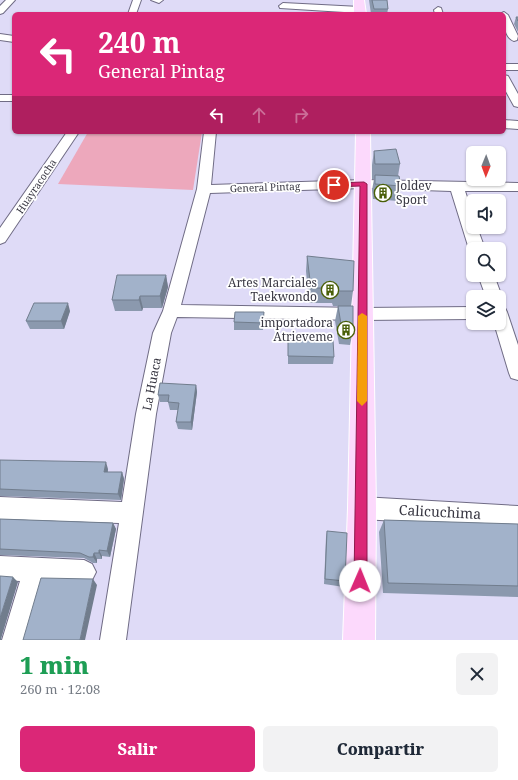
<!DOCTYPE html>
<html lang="es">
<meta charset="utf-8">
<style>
:root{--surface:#fff;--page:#f2f2f3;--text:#1f2937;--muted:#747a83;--accent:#db2777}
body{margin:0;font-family:"Noto Serif",serif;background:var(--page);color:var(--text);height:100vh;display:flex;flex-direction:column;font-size:15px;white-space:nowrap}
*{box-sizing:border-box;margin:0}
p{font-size:13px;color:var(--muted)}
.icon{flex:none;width:22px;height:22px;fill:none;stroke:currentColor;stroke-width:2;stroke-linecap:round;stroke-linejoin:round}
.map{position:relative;height:640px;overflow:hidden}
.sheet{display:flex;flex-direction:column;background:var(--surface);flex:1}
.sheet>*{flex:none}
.guide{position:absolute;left:12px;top:12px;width:494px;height:122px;border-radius:6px;box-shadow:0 1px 3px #0004;background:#db2777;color:#fff;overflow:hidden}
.needle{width:26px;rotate:181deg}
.buttons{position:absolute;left:466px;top:146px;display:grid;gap:8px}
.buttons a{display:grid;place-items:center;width:40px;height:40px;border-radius:6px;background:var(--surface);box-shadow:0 1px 3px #0004;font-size:20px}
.pin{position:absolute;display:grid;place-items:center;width:34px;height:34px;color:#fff;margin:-17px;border:2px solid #fff;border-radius:50%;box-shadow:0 1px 4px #0007}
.me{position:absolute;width:44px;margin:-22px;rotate:1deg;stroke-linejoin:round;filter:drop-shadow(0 0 3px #0008)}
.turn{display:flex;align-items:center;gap:14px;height:84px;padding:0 20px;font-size:18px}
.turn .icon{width:52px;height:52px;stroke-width:2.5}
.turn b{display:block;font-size:28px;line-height:34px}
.lanes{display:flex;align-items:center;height:38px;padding:0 20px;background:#0003;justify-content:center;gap:20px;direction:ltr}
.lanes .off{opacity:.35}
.round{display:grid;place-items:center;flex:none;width:42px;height:42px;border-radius:6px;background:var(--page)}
.overview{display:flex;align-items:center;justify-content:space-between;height:68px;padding:0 20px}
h1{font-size:24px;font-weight:800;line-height:30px;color:#1e9e55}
.cta{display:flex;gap:8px;margin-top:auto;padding:8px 20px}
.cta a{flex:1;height:46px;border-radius:6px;background:var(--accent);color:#fff;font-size:16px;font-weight:800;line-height:46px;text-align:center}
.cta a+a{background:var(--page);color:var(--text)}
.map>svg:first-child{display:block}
.green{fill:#eda8bc}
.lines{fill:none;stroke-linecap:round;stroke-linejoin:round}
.minor-casing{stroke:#706c85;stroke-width:2}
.major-casing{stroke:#fff;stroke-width:2}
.minor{fill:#fff;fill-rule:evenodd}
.major{fill:#fcd9fc;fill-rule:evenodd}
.wall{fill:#8b99ae}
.shaded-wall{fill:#717d8d}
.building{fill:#a2b2ca;stroke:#717d8d}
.route{fill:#db2777;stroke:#8e194d}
.slow{fill:#f59e0b}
.labels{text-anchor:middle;stroke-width:3.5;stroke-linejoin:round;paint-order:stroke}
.far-street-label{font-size:10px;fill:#383742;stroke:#fff}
.poi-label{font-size:12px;fill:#383742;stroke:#fff;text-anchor:end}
.street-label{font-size:12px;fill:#383742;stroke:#fff}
.near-street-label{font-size:14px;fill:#383742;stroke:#fff}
</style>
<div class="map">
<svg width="518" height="640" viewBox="0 0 518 640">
<rect width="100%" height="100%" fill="#dfdbf7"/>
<path class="green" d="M88 132H202L193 190 58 184Z"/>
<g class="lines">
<defs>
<path id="minor" d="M6 0H15L3 13 0 14V6Z
M133 0H141L136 14H128Z
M151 0H163L159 3Z
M283 3 360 7 364 10 360 13 280 8 279 6Z
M438 7 441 8 443 14H435L434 10Z
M504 12 508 15 518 36 517 40 514 41C504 38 504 22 504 14H500Z
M0 34 14 36V42L0 40Z
M504 64H518V70H504Z
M504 75 508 76 518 94V107L514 106 504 88Z
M0 95H14V101H0Z
M504 120 518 121V129L504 128Z
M67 132H79L5 242 0 244V228Z
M204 132H216L211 185 364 180 518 183V191H465L473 215V227H477L485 249H473V253L469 249 451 191 364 188 210 193 181 305 362 308 473 307V319L362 320 177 317 171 333 156 414 126 640H100L119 523 0 519V497L122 502 136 414 153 333 163 311 197 189Z
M478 275H494L502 297 500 301 499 297H486Z
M499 306 505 308 507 312 518 345V380L511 378 509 373 494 323H499Z
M362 497 518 506V528L362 519 354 515 351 508 354 501Z
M0 556 84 560 92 564 96 572 92 580 84 584 44 582 28 640H2L20 581 0 580Z"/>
<path id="major" d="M354 0H364L366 14H354Z
M356 132H370L376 508 375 640H343L348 508Z"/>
</defs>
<use href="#minor" class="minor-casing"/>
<use href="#major" class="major-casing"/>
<use href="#minor" class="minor"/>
<use href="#major" class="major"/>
</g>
<path class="wall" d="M369 0H387L388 9 387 14H371Z
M516 17H518V32L514 24Z
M374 151 400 164 398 176 401 186 398 201 373 199 372 190 374 179H372V165Z
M307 256 353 291 351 306 353 330 350 345 339 344 335 321 338 306H333L332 303H309L306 271Z
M166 275 168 287 162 308H143L142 311H115L112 300Z
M70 311 64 329H30L26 321Z
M264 312 263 330H234V322Z
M288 339 334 357 333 364H288Z
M196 385 197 392 192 430 178 429 176 422 178 410H170L168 402H160L158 395Z
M0 460 108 469V472H122L124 479 121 500 0 496Z
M0 519 113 523 116 529 110 557 102 556V559H97V563H93L84 558 0 555Z
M384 520 518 524V597L383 593 379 532Z
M327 531 345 581 344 587 324 584 326 537Z"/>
<path class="shaded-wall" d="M166 275 168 287 162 308 160 296Z
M140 296 143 308 142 311 139 300Z
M68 303 70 311 64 329 61 321Z
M196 385 197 392 192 430 191 422Z
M106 462 108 469 106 479 104 472Z
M122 472 124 479 121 500 118 494Z
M113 523 116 529 110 557 107 551Z
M99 550 102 556V559L99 553Z
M94 553 97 559V563L93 557Z
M13 577 18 582 1 639 2 640H0V618Z
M93 579 97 585 85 640H80Z"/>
<path class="building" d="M372 0H387L388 9H374Z
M516 17H518V21Z
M396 149 400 164H375L374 151Z
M375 175 399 176 401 186 375 184Z
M307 256 354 261 353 291H335L334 288H311Z
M117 275H166L160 296H140L139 300H112Z
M34 303H68L61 321H26Z
M338 306H353V330H342Z
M235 312H264L263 323 234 322Z
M288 339 333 340 334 357 288 356Z
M160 383 196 385 191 422H176L179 403 168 402 169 395H158Z
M0 460 106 462 104 472H122L118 494 0 489Z
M0 519 113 523 107 551 99 550V553H94L93 557H89L80 553 0 549Z
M384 520 518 524V586L388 583Z
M327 531 347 533 345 581 325 579Z
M0 576 13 577 0 618Z
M41 578 93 579 80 640H23Z"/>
<path class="route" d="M364 182 367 184V581L365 586 360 588 356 586 354 581 360 186 334 187 331 185 334 183Z"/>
<path class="slow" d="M362 313 367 316V401L362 406 357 401 358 316Z"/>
<defs>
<symbol id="building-ring" viewBox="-11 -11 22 22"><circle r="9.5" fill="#fff" stroke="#495f08" stroke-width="1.5"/><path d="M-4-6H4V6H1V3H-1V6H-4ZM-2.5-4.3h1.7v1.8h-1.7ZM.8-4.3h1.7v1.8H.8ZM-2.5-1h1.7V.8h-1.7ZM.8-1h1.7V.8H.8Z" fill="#495f08"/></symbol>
</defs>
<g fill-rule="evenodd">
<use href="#building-ring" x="373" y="183" width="20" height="20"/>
<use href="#building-ring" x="320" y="280" width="20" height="20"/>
<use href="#building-ring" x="336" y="320" width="20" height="20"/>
</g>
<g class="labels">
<g class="far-street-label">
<text transform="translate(36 186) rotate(-56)" y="4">Huayracocha</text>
<text transform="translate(265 187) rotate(-2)" y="4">General Pintag</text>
</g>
<g class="poi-label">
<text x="396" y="190" text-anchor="start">Joldev<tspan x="396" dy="14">Sport</tspan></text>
<text x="317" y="287">Artes Marciales<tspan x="317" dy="14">Taekwondo</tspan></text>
<text x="333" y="327">importadora<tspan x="333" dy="14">Atrieveme</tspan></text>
</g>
<g class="street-label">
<text transform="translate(152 384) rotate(-79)" y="4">La Huaca</text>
</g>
<g class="near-street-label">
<text transform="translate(440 512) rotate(3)" y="5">Calicuchima</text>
</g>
</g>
</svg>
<div class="buttons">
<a><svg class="needle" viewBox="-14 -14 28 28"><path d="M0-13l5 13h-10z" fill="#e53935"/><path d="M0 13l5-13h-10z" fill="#747a83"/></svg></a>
<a><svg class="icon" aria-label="sound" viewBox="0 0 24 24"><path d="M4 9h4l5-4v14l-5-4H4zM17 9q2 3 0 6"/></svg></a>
<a><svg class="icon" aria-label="search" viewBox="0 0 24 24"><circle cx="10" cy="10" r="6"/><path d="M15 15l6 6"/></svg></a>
<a><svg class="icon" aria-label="layers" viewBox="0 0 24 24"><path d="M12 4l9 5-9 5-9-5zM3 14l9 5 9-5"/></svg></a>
</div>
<div class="pin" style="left:334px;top:185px;background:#d93025"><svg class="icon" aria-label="arrive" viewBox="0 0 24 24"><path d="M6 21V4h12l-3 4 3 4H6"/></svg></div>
<svg class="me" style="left:360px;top:581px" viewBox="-20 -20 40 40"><circle r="19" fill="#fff"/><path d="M0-13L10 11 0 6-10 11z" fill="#db2777"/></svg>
<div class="guide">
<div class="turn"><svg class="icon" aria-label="left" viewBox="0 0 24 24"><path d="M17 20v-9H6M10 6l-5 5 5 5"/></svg><div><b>240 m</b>General Pintag</div></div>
<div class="lanes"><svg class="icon" aria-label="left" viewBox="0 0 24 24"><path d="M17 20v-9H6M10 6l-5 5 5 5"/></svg><svg class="icon off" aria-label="ahead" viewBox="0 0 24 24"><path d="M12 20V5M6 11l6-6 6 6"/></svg><svg class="icon off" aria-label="right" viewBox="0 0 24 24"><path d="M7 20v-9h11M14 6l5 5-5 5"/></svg></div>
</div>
</div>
<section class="sheet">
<div class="overview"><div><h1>1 min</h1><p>260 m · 12:08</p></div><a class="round"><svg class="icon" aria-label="close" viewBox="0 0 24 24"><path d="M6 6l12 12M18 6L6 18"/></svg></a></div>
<div class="cta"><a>Salir</a><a>Compartir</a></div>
</section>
